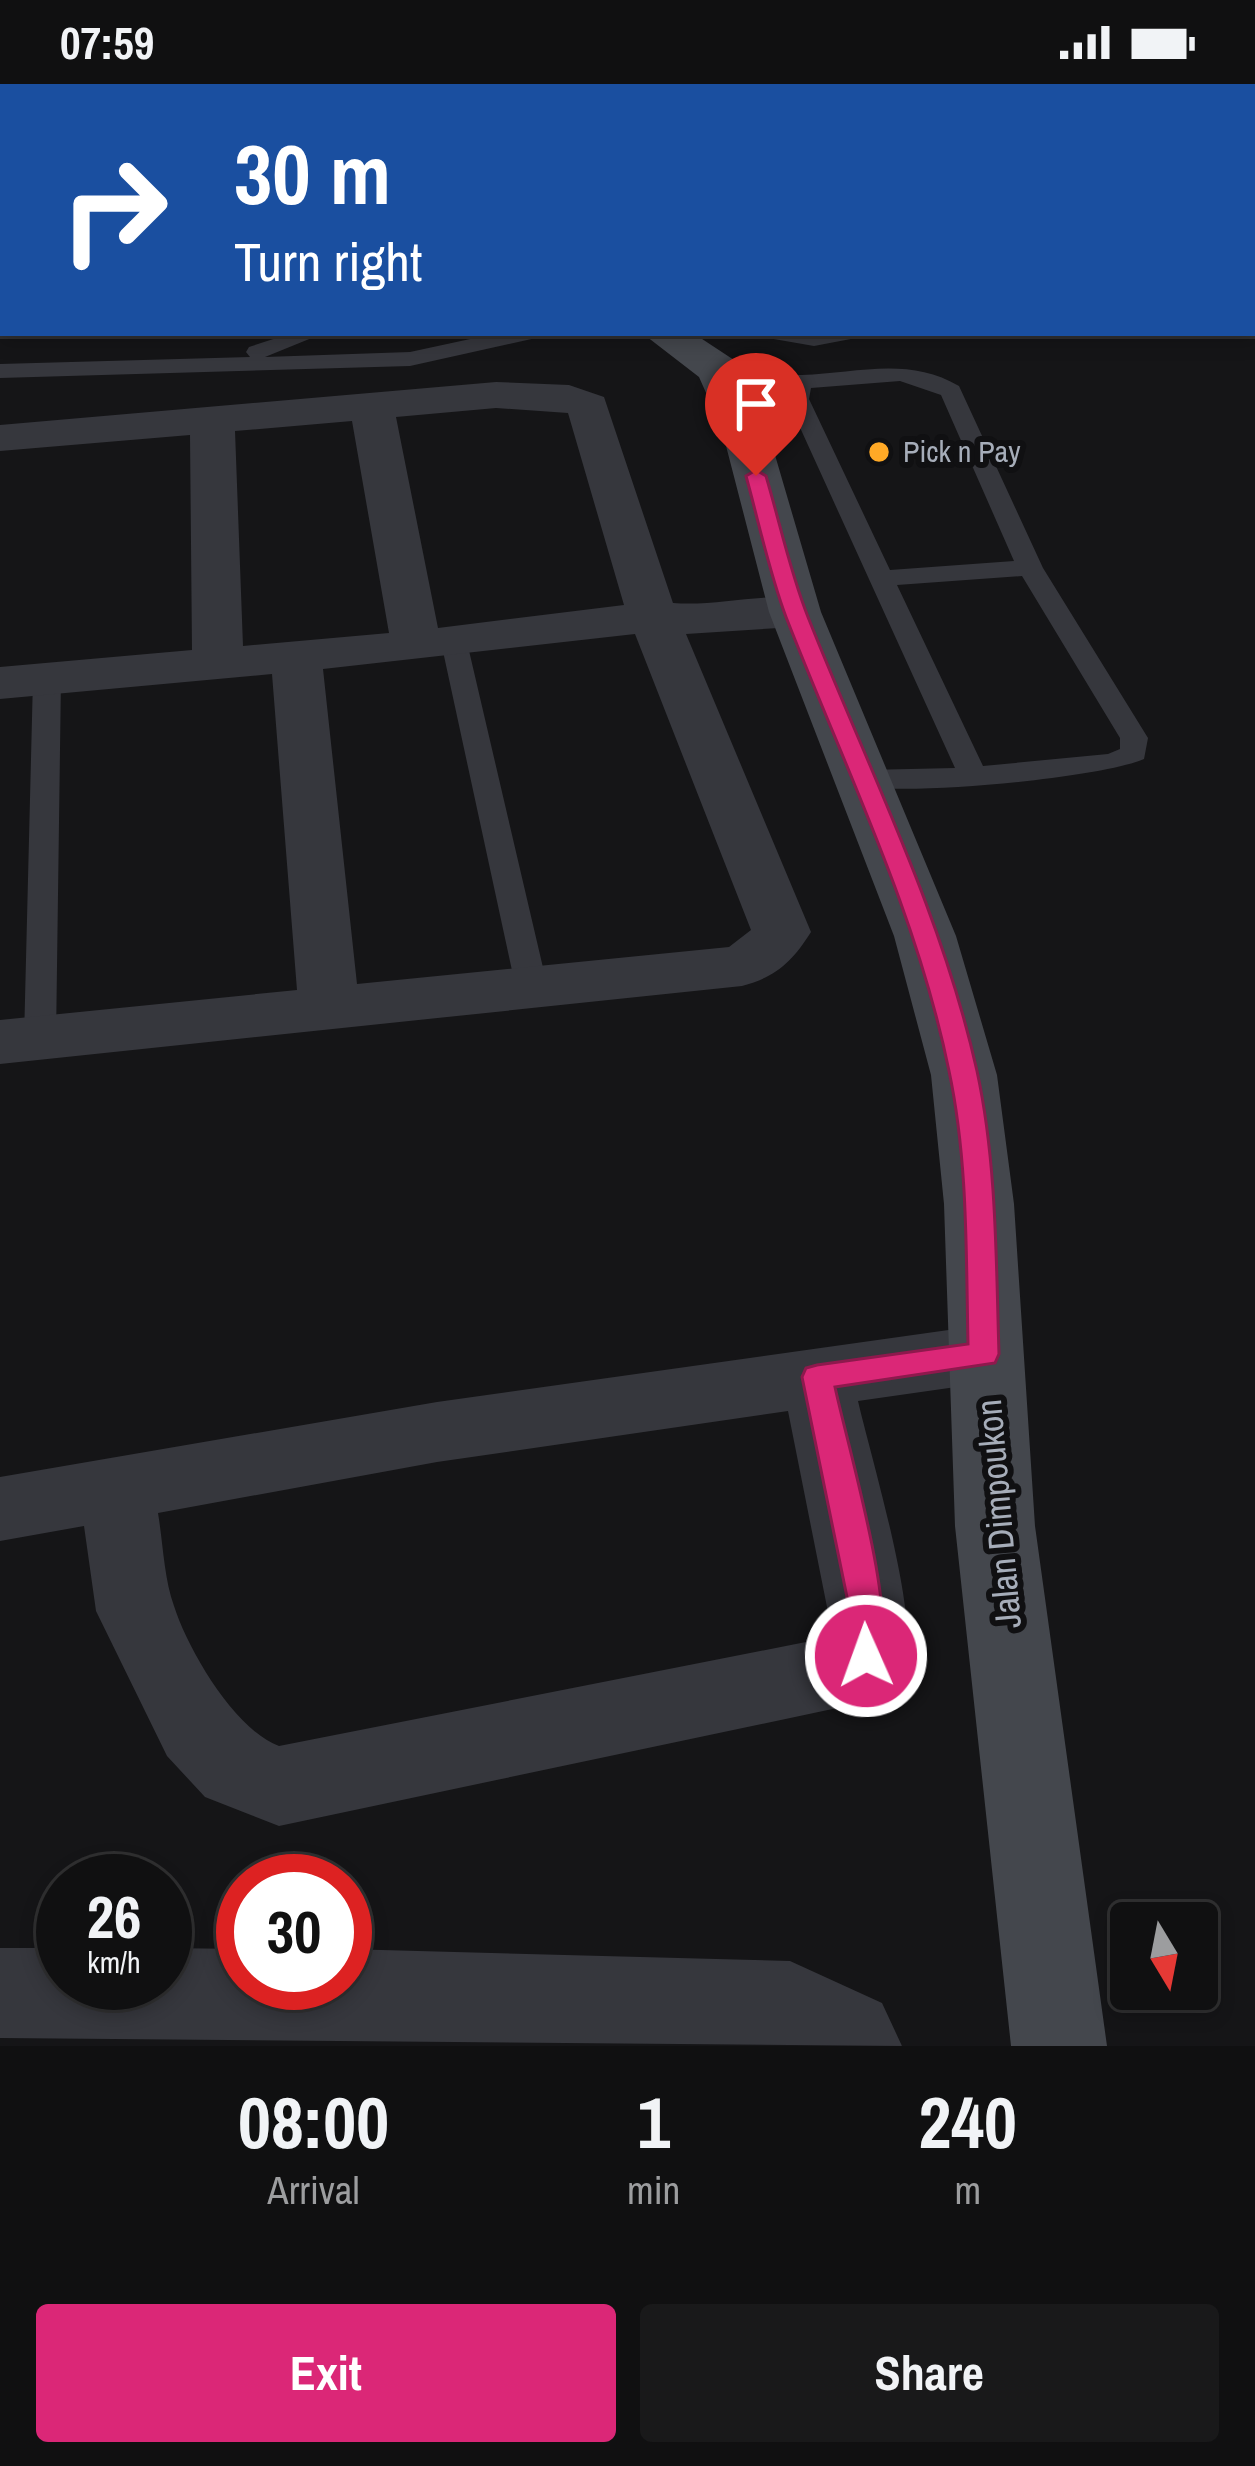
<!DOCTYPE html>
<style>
:root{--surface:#101011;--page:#19191a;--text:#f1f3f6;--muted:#9c9d9f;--line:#303031;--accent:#db2777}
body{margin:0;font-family:"Archivo Narrow",sans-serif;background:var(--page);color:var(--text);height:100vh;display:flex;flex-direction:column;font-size:45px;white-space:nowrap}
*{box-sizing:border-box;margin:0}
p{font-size:39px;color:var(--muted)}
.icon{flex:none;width:66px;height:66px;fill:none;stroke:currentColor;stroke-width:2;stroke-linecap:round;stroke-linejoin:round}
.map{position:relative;height:1962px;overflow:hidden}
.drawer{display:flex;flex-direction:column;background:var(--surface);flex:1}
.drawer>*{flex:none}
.guide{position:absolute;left:0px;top:0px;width:1257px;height:252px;box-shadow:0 6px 18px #0003,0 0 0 3px var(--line);background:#1a4fa0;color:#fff;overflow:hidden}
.needle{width:78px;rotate:170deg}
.buttons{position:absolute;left:1110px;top:1818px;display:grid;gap:24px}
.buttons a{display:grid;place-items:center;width:108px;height:108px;border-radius:12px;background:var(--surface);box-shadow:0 6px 18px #0003,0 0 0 3px var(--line);font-size:60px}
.speed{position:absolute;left:36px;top:1770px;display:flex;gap:24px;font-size:60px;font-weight:700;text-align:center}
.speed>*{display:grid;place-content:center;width:156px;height:156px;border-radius:50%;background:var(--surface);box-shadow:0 6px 18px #0003,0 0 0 3px var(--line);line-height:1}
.speed small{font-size:30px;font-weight:400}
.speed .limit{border:18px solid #d22;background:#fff;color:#111}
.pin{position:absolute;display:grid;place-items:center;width:102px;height:102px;color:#fff;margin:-123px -51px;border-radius:50% 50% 50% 0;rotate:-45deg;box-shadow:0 0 12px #0007}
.pin .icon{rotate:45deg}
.me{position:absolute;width:132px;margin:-66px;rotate:358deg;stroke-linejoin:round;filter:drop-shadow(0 0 9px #0008)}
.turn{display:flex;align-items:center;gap:42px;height:252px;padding:0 36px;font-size:54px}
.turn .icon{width:156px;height:156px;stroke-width:2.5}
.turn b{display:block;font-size:84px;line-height:102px}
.eta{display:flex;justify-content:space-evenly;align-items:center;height:204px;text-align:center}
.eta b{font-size:72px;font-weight:700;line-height:84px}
.primary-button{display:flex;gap:24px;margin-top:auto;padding:24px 36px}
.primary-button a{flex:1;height:138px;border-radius:12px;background:var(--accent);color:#fff;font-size:48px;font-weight:700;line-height:138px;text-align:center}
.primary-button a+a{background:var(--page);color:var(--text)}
.status{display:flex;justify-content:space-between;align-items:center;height:84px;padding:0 60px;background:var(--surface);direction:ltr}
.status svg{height:33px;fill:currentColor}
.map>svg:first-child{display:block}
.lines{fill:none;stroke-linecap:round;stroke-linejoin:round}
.lane{fill:#36373d;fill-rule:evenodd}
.street{fill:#36373d;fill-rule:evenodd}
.secondary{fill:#44474d;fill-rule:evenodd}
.route{fill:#db2777;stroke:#8e194d;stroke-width:3}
.poi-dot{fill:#ffa926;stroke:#101012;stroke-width:4.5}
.labels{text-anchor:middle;stroke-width:12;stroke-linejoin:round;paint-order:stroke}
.far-poi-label{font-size:30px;fill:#a6adb9;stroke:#101012;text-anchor:start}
.street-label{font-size:36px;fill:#a6adb9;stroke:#101012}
</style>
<div class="status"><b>07:59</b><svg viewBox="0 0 49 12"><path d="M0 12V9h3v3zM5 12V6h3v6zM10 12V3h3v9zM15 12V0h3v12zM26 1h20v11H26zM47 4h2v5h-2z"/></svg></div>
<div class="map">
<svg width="1255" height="1962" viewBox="0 0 1255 1962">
<rect width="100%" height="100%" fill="#151517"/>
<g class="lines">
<path class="lane" d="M53 0H73L74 2 51 3Z
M3 14V26L0 27V15Z
M3 152V164L0 165V153Z
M292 249H324L265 273 410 268 498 249H539L536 254 410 282 0 294V280L250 273 246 268 249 263Z
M765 249H859L856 254 814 262 768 254Z
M718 279C746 284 774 292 802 291 856 289 909 272 959 302L1043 484 1148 654 1144 675C1101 694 901 713 856 701L852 695 856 689 866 686 955 684 787 315 788 304 710 291 707 286ZM900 297 941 311 1014 477 890 486 809 315 811 304ZM1022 492 1120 654V665L1108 670 983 682 897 501Z
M454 550 467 558 548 905 543 913H521L516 905 441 558Z
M47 586 61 594 56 956 52 964H28L24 956 33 594Z"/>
<path class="street" d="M43 0H97L95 3Z
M568 0H676L674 3Z
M1254 41H1255V63H1254Z
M1254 137H1255V161H1254Z
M496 298 569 301 604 313 673 519C719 523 768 506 813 517L820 528 813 539 795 543 686 550 811 848C792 878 776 893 742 902L0 980V936L297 906 272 590 0 615V583L192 566 190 351 0 367V341ZM496 324 568 329 624 521 438 544 396 333ZM352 337 389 549 243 562 235 347ZM635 550 751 846 729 863 357 900 323 585Z
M984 1241 1009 1250 1020 1270 1009 1290 984 1299 858 1317C871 1373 916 1522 906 1572 900 1600 881 1611 856 1620L279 1742 205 1713 167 1672 96 1527 84 1442 0 1457V1393L437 1318ZM788 1327 827 1523 826 1554 279 1662C235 1646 188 1566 174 1522 164 1494 163 1459 158 1429L437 1378Z
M0 1864H63V1899H165V1864L243 1865V1899H345V1865L790 1877 882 1919 902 1962 0 1954Z"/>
<path class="secondary" d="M276 0H314L316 3H278Z
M642 249H693L734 276 753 311 770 354 821 528 956 852 997 991 1014 1120 1035 1442 1107 1962H1011L955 1442 944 1120 931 991 894 852 769 528 724 354 707 311 699 293Z"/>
</g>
<path class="route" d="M756 386 766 392C780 439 790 488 808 533 867 682 942 829 977 987 997 1079 996 1177 999 1270L995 1279 835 1303C847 1360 900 1537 878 1583L866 1588 854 1583 849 1572V1523L802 1293 806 1284 817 1281 968 1260C966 1170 968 1076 949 987 917 829 844 682 786 533 769 488 759 439 746 392Z"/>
<circle class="poi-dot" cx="879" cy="368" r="12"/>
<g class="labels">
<g class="far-poi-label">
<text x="903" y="378">Pick n Pay</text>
</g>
<g class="street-label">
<text transform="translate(998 1430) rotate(-95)" y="13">Jalan Dimpoukon</text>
</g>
</g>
</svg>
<div class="buttons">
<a><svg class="needle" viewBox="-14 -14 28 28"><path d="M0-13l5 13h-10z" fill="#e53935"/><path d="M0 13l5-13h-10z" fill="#9c9d9f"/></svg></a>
</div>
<div class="speed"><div>26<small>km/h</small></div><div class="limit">30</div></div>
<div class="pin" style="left:756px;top:392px;background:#d93025"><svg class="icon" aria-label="arrive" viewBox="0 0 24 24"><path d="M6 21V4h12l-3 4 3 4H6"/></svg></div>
<svg class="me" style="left:866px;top:1572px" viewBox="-20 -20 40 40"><circle r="17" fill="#db2777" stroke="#fff" stroke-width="3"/><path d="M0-11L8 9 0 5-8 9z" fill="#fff"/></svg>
<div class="guide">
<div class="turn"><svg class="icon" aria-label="right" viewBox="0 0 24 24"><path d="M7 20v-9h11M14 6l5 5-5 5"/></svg><div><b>30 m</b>Turn right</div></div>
</div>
</div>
<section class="drawer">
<div class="eta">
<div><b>08:00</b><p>Arrival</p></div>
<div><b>1</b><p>min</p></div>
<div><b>240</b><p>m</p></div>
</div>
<div class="primary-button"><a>Exit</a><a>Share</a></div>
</section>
